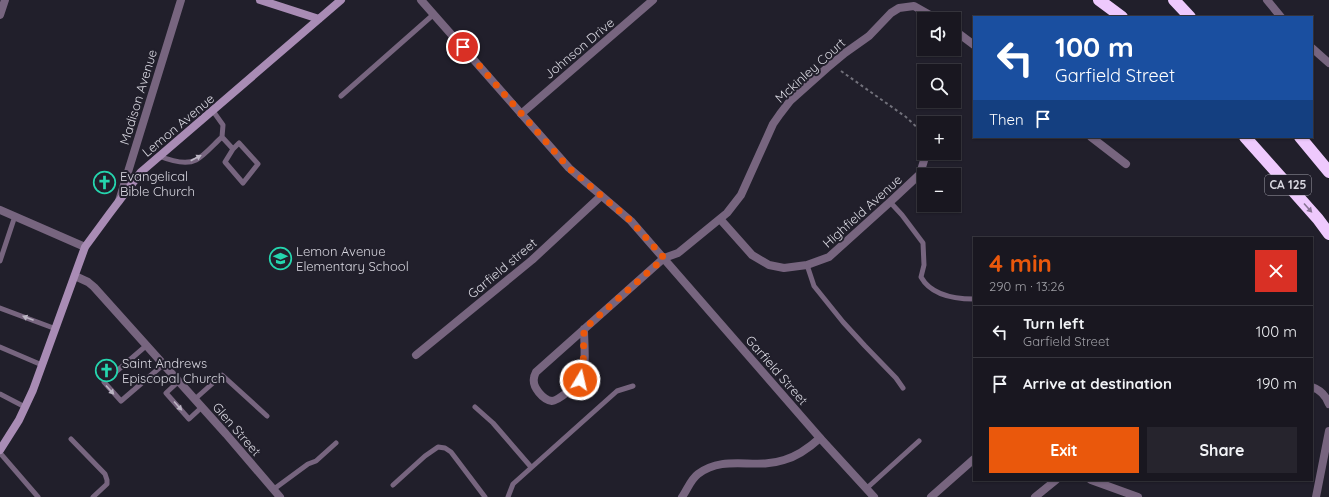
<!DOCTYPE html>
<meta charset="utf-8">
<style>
:root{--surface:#191720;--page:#26242d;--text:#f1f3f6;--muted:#9f9fa5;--line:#37363e;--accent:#ea580c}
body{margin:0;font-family:Quicksand,sans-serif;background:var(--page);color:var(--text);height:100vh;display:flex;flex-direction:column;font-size:15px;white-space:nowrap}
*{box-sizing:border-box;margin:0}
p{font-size:13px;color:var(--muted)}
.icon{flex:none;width:22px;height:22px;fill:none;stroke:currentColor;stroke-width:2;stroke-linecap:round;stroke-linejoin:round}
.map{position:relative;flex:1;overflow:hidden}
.drawer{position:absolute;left:973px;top:237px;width:340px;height:244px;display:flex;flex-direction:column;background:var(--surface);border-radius:0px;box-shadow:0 1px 3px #0004,0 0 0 1px var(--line)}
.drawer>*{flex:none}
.top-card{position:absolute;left:973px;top:16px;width:340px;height:122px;border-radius:0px;box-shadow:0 1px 3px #0004,0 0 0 1px var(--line);background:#1a4fa0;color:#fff;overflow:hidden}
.fabs{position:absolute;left:917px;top:12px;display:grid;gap:8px}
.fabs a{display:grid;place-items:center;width:44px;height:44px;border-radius:0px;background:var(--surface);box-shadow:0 1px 3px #0004,0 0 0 1px var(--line);font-size:20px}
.pin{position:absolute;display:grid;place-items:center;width:34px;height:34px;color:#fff;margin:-17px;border:2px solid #fff;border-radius:50%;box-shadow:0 1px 4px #0007}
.me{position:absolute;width:44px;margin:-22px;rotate:9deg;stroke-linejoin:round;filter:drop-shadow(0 0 3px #0008)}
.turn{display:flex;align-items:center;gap:14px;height:84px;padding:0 16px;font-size:18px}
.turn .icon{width:52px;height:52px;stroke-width:2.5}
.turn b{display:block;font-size:28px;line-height:34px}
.then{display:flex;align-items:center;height:38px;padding:0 16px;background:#0003;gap:8px;font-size:15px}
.round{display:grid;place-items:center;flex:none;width:42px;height:42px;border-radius:0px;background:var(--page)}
.summary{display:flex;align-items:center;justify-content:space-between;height:68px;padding:0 16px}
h1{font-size:24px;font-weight:700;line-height:30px;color:var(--accent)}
.cta{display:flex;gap:8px;margin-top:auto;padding:8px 16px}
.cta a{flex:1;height:46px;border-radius:0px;background:var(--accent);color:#fff;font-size:16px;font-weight:700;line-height:46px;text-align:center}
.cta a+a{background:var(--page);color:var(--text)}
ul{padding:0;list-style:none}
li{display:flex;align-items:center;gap:12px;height:52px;padding:0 16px;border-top:1px solid var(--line)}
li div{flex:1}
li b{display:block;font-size:15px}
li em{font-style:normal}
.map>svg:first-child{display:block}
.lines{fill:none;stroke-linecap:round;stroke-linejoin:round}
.path{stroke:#72717b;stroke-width:2;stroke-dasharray:3 3;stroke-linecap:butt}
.service{stroke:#77657f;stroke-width:5}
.minor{stroke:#77657f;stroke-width:8}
.tertiary{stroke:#77657f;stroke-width:8}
.secondary{stroke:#a98cb5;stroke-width:8}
.motorway{stroke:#eec9fd;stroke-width:12}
.oneway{fill:#bbb5c3}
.oneway2{fill:#887494}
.route{stroke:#ea580c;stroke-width:7;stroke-dasharray:0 12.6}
.labels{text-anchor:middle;stroke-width:4;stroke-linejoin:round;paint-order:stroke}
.shield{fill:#211f2b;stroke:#a1a0aa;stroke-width:1}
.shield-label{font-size:12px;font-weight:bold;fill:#d8d7e0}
.street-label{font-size:13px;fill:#d8d7e0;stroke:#211f2b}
.poi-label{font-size:13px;fill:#d8d7e0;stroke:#211f2b;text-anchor:start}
</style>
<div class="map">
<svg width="1329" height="497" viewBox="0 0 1329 497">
<rect width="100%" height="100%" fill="#211f2b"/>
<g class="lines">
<path class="path" d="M841 71 906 117 923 133 924 146"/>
<path class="service" d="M341 96 434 14
M222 137 233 149 225 162 243 183 258 164 239 143 233 149
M159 156C169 160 186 165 196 160 205 155 214 144 222 137L223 125 213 111
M890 202 902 215 923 243 924 265 921 277C931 295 955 299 974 299
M0 261 15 216
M807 265 814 286 843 322 865 346 896 378 903 388
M0 308 56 329
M147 345 104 382 121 401 164 364
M0 347 42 365
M179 381 166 393 189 419 202 407
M0 394 25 407
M195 399 222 375 267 416
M475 407 493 423 531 467
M71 439 105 474 107 480V484L93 497
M0 453 38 497
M393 485 425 456 438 447 445 448 451 452 485 497
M867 488 919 441
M274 489 308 464 316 461 336 443
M508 497 513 484 617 391 633 386"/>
<path class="minor" d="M0 15 5 0
M954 30 974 45
M521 114 653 0
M1091 137 1126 164
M119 201 181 0
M720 219 752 255 769 265 784 268 807 265 829 257 890 202 920 174 925 157
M75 276 88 282 94 287 226 434 280 497
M584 329C584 343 587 367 581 379 578 384 558 401 552 401 543 400 532 387 534 378 534 376 535 374 536 372L664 258 678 253 727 213 741 195 773 124 780 114 790 101 827 68 845 53 869 36 891 13 899 8 914 6 937 19
M416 355 532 260 601 196
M1312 387C1321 390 1326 396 1329 404
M1091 480 1138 497
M682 497C687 490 691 479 698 474 725 454 754 470 784 460 798 456 809 448 820 438
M931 497 974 459
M1035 497 1056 480
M1316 497 1329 431"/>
<path class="tertiary" d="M421 0 569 168 631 221 820 438 874 497
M1267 0 1281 17
M1312 48 1329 63
M0 210 85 247"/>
<path class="secondary" d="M260 0 319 19
M0 450 19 420 33 390 85 247 110 213 141 172 341 0"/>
<path class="motorway" d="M1099 0 1122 17
M1174 0 1190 17
M1245 137 1318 219 1329 234
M1300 137 1329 172"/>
</g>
<defs><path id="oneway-solid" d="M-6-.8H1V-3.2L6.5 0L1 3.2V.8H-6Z"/></defs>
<g class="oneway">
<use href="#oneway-solid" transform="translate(196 158) rotate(-27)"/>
<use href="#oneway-solid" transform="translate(28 318) rotate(-159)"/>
<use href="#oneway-solid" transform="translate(110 390) rotate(48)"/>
<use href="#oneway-solid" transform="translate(178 406) rotate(48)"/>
</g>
<use class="oneway2" href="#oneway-solid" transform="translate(1308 208) rotate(48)"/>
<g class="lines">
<path class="route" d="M463 47 569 168 631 221 664 258 584 329 583 371 580 380"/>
</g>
<defs>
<symbol id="church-ring" viewBox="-11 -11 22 22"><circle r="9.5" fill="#211f2b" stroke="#25d5ae" stroke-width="1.5"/><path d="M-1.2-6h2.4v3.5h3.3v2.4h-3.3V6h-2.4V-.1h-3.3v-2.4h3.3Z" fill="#25d5ae"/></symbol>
<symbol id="school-ring" viewBox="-11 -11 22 22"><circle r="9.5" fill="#211f2b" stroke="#25d5ae" stroke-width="1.5"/><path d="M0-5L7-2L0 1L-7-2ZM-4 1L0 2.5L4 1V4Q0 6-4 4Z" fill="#25d5ae"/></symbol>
</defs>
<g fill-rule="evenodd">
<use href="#church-ring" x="92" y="170" width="25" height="25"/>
<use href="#school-ring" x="268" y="246" width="25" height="25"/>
<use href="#church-ring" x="94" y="358" width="25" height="25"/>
</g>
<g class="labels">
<rect class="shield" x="1265" y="175" width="46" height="20" rx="3"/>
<g class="shield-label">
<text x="1288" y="189">CA 125</text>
</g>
<g class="street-label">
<text transform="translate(579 48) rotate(-40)" y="5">Johnson Drive</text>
<text transform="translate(810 70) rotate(-42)" y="5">Mckinley Court</text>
<text transform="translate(138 97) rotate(-73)" y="5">Madison Avenue</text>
<text transform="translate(178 125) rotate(-40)" y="5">Lemon Avenue</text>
<text transform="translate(862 211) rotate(-42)" y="5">Highfield Avenue</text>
<text transform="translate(502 268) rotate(-40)" y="5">Garfield street</text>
<text transform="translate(777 370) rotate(49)" y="5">Garfield Street</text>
<text transform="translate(237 429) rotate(49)" y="5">Glen Street</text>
</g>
<g class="poi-label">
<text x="120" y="181">Evangelical<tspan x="120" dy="15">Bible Church</tspan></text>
<text x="296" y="256">Lemon Avenue<tspan x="296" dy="15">Elementary School</tspan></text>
<text x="122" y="368">Saint Andrews<tspan x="122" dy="15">Episcopal Church</tspan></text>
</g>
</g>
</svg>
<div class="fabs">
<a><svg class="icon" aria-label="sound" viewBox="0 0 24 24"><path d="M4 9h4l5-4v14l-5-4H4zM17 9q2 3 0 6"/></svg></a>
<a><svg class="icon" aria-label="search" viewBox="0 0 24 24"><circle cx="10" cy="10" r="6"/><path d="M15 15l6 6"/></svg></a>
<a>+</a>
<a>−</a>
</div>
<div class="pin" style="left:463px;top:47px;background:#d93025"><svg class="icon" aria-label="arrive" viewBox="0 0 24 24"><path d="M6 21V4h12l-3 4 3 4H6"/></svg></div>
<svg class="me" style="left:580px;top:380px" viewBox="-20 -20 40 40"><circle r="17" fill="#ea580c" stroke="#fff" stroke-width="3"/><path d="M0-11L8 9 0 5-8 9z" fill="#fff"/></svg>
<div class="top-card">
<div class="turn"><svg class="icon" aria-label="left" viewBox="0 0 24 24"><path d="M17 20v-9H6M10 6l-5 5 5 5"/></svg><div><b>100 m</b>Garfield Street</div></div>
<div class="then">Then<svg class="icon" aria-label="arrive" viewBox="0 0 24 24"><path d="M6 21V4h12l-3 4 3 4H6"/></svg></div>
</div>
<section class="drawer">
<div class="summary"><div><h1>4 min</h1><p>290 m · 13:26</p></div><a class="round" style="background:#d93025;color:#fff"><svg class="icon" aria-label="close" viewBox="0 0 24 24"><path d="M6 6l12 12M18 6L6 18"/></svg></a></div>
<ul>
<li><svg class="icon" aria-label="left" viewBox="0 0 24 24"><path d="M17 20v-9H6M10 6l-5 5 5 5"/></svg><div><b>Turn left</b><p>Garfield Street</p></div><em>100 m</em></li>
<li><svg class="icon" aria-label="arrive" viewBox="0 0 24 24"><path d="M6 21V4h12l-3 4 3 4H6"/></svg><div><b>Arrive at destination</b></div><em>190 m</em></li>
</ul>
<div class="cta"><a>Exit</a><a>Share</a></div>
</section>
</div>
